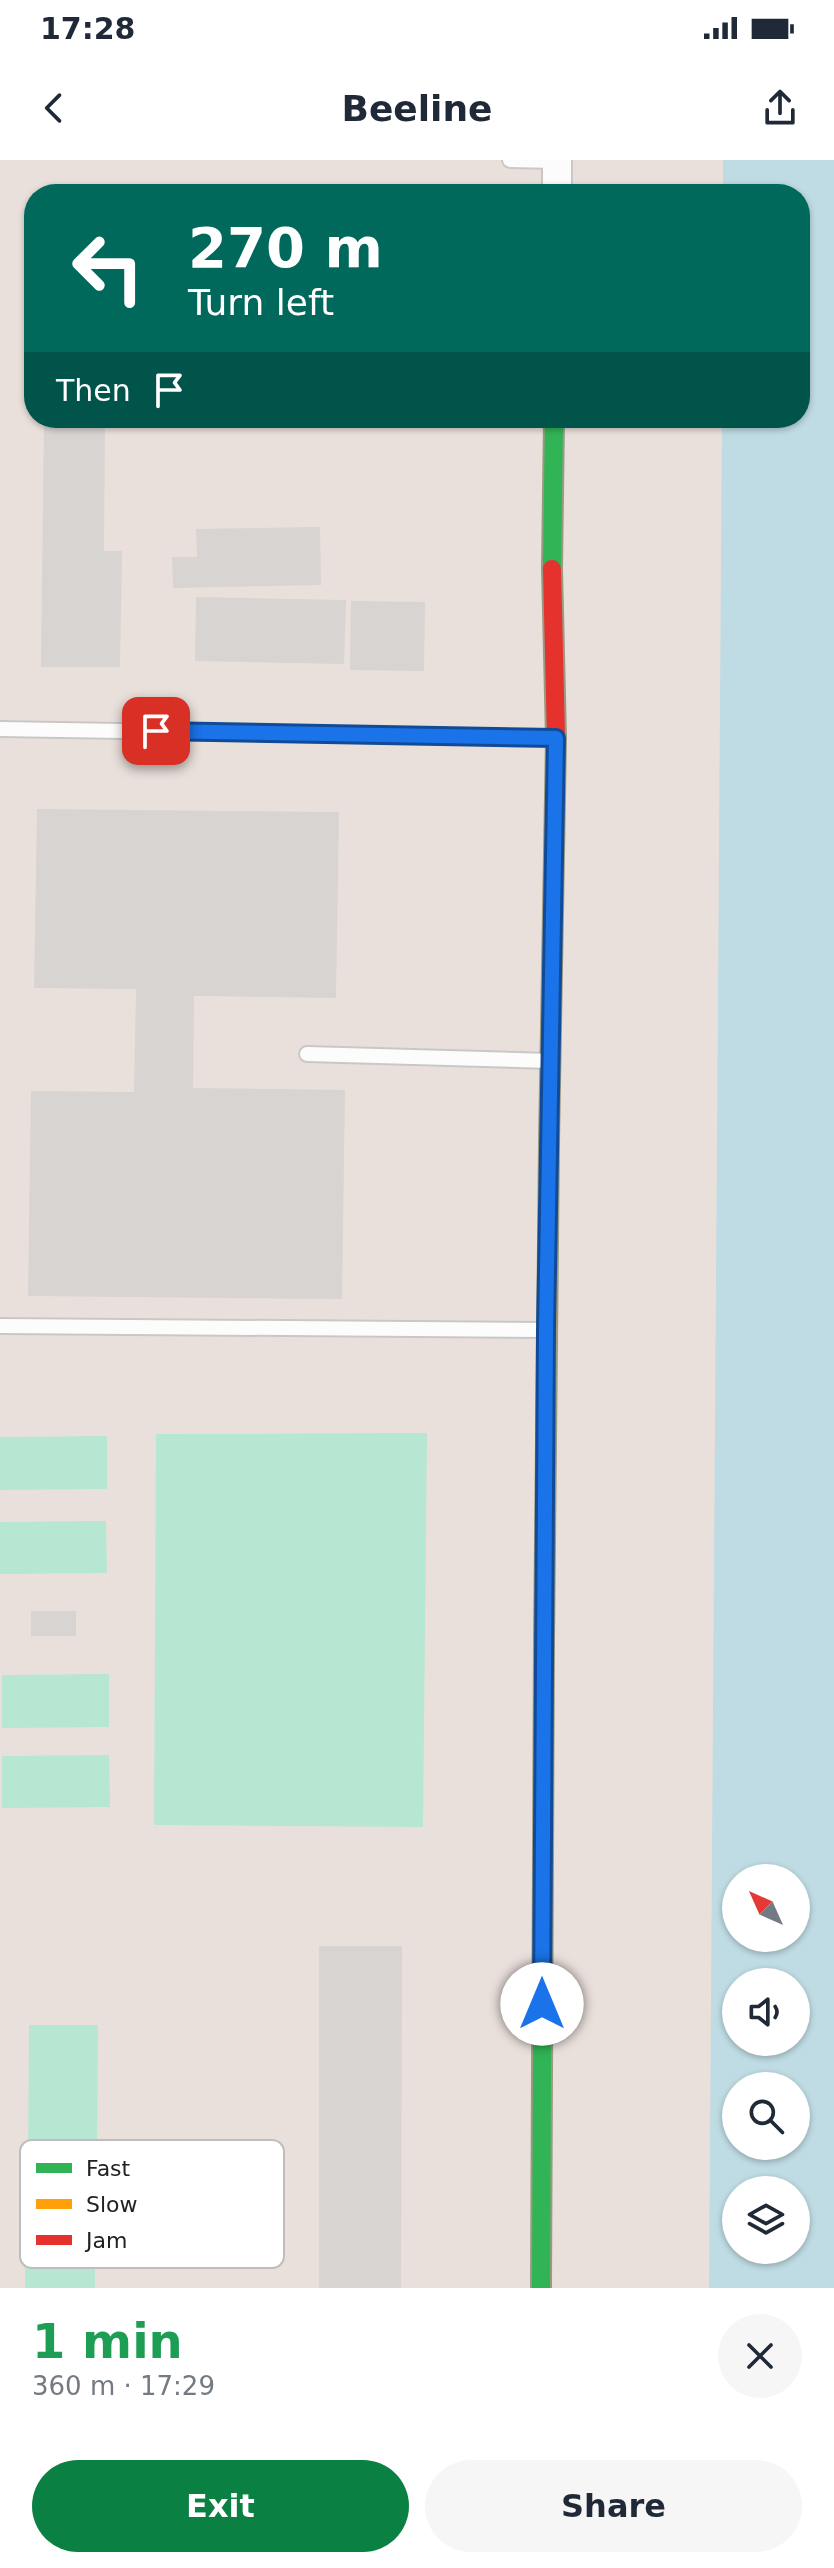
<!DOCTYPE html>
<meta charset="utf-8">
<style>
:root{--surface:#fff;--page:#f6f6f7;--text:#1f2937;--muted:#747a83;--accent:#0b8043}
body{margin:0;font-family:"DejaVu Sans",sans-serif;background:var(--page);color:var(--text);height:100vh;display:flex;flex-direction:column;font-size:30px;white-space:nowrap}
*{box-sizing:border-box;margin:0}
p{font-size:26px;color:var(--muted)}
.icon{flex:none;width:44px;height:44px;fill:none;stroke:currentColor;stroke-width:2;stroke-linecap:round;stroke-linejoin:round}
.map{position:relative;height:2128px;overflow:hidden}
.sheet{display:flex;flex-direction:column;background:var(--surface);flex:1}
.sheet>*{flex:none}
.hud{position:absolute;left:24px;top:24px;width:786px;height:244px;border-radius:32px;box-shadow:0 2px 6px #0004;background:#00695c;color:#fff;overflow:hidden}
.needle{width:52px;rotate:315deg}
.buttons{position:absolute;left:722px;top:1704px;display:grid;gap:16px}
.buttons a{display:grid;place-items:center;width:88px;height:88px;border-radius:50%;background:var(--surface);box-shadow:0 2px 6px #0004;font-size:40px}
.pin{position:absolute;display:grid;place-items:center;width:68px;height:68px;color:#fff;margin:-34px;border-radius:16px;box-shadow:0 4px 12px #0006}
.me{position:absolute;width:88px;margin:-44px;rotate:0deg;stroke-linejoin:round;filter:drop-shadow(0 0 6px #0008)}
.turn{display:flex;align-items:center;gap:28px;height:168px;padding:0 32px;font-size:36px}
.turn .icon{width:104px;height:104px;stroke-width:2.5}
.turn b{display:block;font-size:56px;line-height:68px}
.then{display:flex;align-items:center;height:76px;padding:0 32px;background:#0003;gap:16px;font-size:30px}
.round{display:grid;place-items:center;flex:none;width:84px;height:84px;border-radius:42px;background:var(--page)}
.overview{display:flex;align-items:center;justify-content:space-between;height:136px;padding:0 32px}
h1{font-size:48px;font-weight:800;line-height:60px;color:#1e9e55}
.button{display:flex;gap:16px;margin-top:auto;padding:16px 32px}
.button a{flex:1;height:92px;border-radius:48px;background:var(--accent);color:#fff;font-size:32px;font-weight:800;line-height:92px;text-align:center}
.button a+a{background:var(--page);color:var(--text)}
.status{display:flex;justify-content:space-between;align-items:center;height:56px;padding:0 40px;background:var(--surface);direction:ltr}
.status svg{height:22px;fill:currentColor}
header{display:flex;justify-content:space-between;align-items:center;height:104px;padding:0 32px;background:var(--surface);font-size:36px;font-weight:800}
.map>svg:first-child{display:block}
.military{fill:#eae0db;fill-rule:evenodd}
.pitch{fill:#b7e6d2}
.water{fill:#bfdbe3;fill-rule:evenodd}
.building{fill:#d7d4d2}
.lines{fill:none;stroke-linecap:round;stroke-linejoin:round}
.lane-casing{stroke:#c9c8c7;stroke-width:18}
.street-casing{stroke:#c9c8c7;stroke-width:32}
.fast-casing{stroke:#999a82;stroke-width:22}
.slow-casing{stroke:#999a82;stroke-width:22}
.jam-casing{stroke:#999a82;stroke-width:22}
.lane{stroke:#fdfcfc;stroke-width:14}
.street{stroke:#fdfcfc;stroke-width:28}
.fast{stroke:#30b455;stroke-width:18}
.slow{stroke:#ff9f0a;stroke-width:18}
.jam{stroke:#e5322d;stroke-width:18}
.route-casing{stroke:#114b97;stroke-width:20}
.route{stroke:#1a73e8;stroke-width:14}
.key{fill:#fff;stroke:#bdbdbd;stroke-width:2}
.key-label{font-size:22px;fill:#222}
</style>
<div class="status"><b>17:28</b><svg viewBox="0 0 49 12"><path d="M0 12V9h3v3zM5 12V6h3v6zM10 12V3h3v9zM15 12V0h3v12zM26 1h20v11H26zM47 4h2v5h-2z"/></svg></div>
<header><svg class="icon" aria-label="back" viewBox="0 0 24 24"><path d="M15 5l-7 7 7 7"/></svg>Beeline<svg class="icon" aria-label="share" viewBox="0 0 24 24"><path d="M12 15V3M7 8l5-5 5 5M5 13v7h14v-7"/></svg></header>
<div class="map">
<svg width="834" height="2128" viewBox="0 0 834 2128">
<rect width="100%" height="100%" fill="#f0eeeb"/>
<path class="military" d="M0 0H834V2128H0ZM34 34H800V258H34ZM736 1718H796V1778H736ZM736 1822H796V1882H736ZM736 1926H796V1986H736ZM736 2030H796V2090H736Z"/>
<path class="pitch" d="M427 1273 423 1667 154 1665 156 1274Z
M107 1276V1329L0 1330V1277Z
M106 1361 107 1413 0 1414V1362Z
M109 1514V1567L2 1568V1515Z
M109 1595 110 1647 2 1648V1596Z
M29 1865H98L97 1999H28Z
M26 2057 95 2058V2128H25Z"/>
<path class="water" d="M723 0H834V2128H709L722 258H800V34H723ZM736 1718H796V1778H736ZM736 1822H796V1882H736ZM736 1926H796V1986H736ZM736 2030H796V2090H736Z"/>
<path class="building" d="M44 258H105L104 391H122L120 507H41Z
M320 367 321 425 173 428 172 397H197L196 369Z
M196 437 346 440 344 504 195 501Z
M351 441 425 442 424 511 350 510Z
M37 649 339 652 336 838 194 836 193 928 345 930 342 1139 28 1136 31 931 134 932 136 829 34 828Z
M31 1451H76V1476H31Z
M319 1786H402L401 2128H319Z"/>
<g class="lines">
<defs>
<path id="lane" d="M510 0 557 1
M0 569 556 578
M307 894 550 901
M0 1166 544 1170"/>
<path id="street" d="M557 34V0"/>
<path id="fast" d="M552 409 554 258
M541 2128 544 1480"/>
<path id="slow" d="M544 1480 549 982"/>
<path id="jam" d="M549 982 556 578 552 409"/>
</defs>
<use href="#lane" class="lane-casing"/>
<use href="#street" class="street-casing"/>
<use href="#fast" class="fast-casing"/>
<use href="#slow" class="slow-casing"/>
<use href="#jam" class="jam-casing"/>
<use href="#lane" class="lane"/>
<use href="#street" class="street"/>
<use href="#fast" class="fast"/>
<use href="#slow" class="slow"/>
<use href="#jam" class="jam"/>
</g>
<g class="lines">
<defs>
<path id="route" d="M156 571 556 578 546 1170 542 1844"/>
</defs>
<use href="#route" class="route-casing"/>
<use href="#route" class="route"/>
</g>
<rect x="20" y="1980" width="264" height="128" rx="12" class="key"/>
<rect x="36" y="2003" width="36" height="10" fill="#30b455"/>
<rect x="36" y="2039" width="36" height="10" fill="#ff9f0a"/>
<rect x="36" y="2075" width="36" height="10" fill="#e5322d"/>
<g class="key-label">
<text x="86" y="2016">Fast</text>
<text x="86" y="2052">Slow</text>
<text x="86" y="2088">Jam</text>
</g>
</svg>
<div class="buttons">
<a><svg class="needle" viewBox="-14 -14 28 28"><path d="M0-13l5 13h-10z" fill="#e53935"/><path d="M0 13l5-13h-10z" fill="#747a83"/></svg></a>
<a><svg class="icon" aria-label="sound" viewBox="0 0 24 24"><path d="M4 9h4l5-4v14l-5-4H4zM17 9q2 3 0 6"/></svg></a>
<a><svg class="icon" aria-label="search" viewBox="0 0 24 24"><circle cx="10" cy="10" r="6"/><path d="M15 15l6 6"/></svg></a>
<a><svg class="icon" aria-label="layers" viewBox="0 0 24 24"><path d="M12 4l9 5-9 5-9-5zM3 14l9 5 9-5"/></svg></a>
</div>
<div class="pin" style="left:156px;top:571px;background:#d93025"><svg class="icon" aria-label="arrive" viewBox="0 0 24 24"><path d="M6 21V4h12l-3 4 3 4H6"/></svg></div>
<svg class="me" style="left:542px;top:1844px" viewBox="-20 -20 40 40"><circle r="19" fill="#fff"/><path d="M0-13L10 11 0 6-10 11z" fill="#1a73e8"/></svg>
<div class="hud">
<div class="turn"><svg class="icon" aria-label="left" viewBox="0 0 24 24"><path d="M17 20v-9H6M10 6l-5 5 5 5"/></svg><div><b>270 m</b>Turn left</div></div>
<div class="then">Then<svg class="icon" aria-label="arrive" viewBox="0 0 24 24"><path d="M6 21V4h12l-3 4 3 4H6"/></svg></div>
</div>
</div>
<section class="sheet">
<div class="overview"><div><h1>1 min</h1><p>360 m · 17:29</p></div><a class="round"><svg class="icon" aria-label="close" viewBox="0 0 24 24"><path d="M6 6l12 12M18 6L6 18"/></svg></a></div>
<div class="button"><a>Exit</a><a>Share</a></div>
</section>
